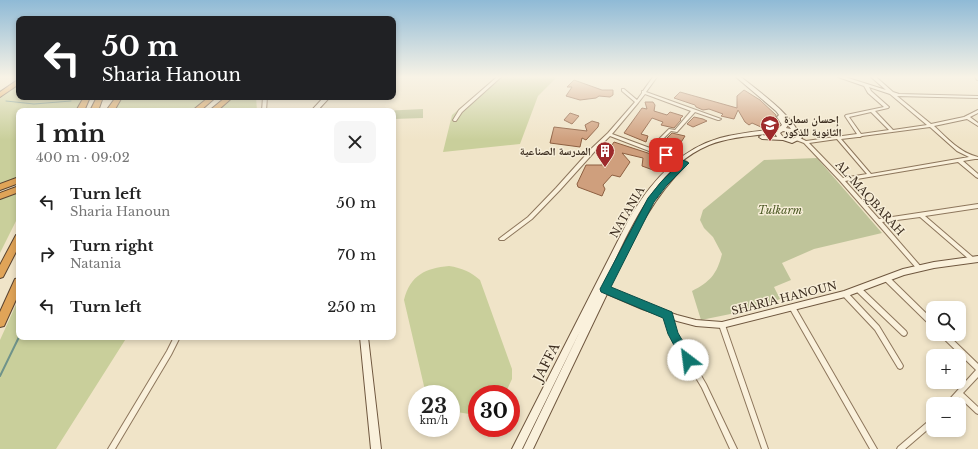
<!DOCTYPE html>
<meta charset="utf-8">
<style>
:root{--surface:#fff;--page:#f6f6f6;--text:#222;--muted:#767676}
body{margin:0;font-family:"Libre Baskerville","Noto Naskh Arabic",serif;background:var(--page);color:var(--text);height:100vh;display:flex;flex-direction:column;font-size:15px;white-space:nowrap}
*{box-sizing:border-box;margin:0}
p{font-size:13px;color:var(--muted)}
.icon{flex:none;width:22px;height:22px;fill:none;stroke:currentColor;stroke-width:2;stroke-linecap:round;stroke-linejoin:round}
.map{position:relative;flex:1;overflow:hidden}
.panel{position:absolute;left:16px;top:108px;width:380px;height:232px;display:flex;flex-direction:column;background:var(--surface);border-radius:8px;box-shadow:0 2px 6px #0003}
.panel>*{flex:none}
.banner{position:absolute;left:16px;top:16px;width:380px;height:84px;border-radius:8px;box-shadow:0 2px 6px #0003;background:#202124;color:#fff;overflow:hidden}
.controls{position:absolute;left:926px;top:301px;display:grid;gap:8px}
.controls a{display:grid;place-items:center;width:40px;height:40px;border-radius:8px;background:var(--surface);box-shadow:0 2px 6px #0003;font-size:20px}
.speed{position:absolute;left:408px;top:385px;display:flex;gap:8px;font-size:20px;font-weight:700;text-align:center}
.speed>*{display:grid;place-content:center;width:52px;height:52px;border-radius:50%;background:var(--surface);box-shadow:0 2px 6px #0003;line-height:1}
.speed small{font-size:10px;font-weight:400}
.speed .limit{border:6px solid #d22;background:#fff;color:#111}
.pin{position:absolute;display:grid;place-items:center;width:34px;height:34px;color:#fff;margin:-17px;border-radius:8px;box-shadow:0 2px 6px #0006}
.me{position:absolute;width:44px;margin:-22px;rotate:330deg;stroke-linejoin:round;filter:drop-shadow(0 0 3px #0008)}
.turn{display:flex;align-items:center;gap:14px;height:84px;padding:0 20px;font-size:18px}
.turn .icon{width:52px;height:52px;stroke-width:2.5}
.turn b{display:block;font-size:28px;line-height:34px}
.round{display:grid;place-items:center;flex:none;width:42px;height:42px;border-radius:8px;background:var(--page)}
.head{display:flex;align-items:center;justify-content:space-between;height:68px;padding:0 20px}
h1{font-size:24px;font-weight:700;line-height:30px}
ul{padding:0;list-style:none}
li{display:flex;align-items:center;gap:12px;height:52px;padding:0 20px}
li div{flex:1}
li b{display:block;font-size:15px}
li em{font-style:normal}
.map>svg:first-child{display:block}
.green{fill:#c9cf9b}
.cemetery{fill:#bfc49a}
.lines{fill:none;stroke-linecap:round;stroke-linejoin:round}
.stream-far1{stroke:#6f938a;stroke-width:1}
.stream{stroke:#6f938a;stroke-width:2}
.building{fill:#cf9f7d;stroke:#8d5f41}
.street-casing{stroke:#8d765c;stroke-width:2}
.secondary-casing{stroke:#6f573f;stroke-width:2}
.highway-casing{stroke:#5b4430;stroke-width:2}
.street{fill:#faf1dc;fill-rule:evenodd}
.secondary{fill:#faf1dc;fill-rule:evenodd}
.highway{fill:#e0a458;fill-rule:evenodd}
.route{fill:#0f766e;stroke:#0a4d48}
.labels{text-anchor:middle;stroke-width:3;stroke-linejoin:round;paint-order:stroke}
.poi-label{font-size:11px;font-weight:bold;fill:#3d2e20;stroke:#f7eed8;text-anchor:start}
.street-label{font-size:11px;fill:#3d2e20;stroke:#f7eed8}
.park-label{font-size:11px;font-style:italic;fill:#4d5a26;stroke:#f7eed8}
.near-street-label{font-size:13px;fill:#3d2e20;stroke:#f7eed8}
</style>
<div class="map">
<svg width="978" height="449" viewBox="0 0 978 449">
<rect width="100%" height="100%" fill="#f0e4c8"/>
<path class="green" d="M497 77H557L538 96 520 144 443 152 452 115Z
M19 84V97H85L78 111H19V178L0 184V98Z
M122 97H210L192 111H114Z
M234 97H256L257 111H218Z
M19 191V215L0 253V198Z
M449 266C462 268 471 272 480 280L512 369V379L505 394H477V412L469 414 451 411V394H428L424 386 404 300C410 275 426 268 449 266Z
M19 298V337H127L56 449H0V340Z"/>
<path class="cemetery" d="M423 109V118L393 119V111H381Z
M817 158 882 233 814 249 782 263 791 280 774 287 780 299 755 309 701 320 692 291C710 282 717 274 722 254L713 237 704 228 700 220 703 210 764 160Z"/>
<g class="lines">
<path class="stream-far1" d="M6 101 34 104 71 101"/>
<path class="stream" d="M0 376 19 337"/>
</g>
<path class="building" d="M574 80 602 90H613V95L610 97 599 96 596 98 580 100 566 96 572 87H567Z
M744 90 760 100 776 115 775 124H773L771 127H761L752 123 749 125 745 122 738 110 734 119 721 116 723 114 709 109 703 110 696 107 695 105 674 98 680 92 737 108V96Z
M645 102H653L655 105 654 111 667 115 670 112 683 116 680 119 681 120 674 128 661 125 663 122 652 118 641 134 648 136 646 142 624 133 642 108 647 109Z
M570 113 579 116 572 124 564 120Z
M694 117 703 119 707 121 693 127 687 124Z
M592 121 599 123 598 127 586 140 582 138 580 147 550 143 554 127 587 131 585 125Z
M672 133 685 136 675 152 661 144Z
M614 142 660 157 653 170 642 166 643 158 622 153 630 162 620 177 612 175 603 185 605 189 602 196 578 187 577 184 586 165H602L612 154 604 151 607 147 610 148Z"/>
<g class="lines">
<defs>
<path id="street" d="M497 77H501L462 112 456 121H454L453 120 459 110Z
M653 77H657L646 92 721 119 719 120H718L695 112 677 132 671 131 653 149 687 162V164H683L610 136 596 150 560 190 532 219 504 240H500L499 239 500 238 528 217 556 188 592 148 608 133 635 102 622 91V89H624L637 100 642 93V91H643ZM645 94 691 111 675 130 669 129 650 148 612 134 638 103Z
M838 77H845L886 90 871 77H876L893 92 899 94 978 96V98L897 96 931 124 964 117 978 110V113L970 117 978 123V126L967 119 934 126C947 138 960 153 978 157V159H975L963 161 978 174V178L976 177 958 162 845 181 879 219 978 204V208L925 216 975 259 976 260 975 261H971L920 217 882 222 922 268 921 269H917L840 181 804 143 796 140V138H800L806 141 857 134 845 116 846 115 884 107 868 93 864 86ZM869 87 890 94 927 125 893 130 875 111 888 108 889 107 871 91ZM871 112 889 130 861 134 849 117ZM930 127 957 151 969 157 871 174 841 139 858 137H860L862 136ZM837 139 867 174 843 178 809 143Z
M975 77H978V80H977Z
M263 97H267L266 111H262Z
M885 277H889L933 320V326H931L885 281 884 279Z
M856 287H860L906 331 907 333 906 335 904 336 902 335 856 291 855 289Z
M843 292H847L879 326 902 364 903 366 902 368 900 369 898 368 875 330 843 296 842 294Z
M790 305H794L877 449H870L790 309 789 307Z
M666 313H670L676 333 706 384 737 449H730L702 388 671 336 665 315Z
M720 323H724L725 325 768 449H762L719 325Z
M940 334H947L978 364V377L963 393 978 407V414L976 413 959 397 953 404H946L947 402 976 370 941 336Z
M174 337H180L171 355 115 449H108L167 351Z
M933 418V425L905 449H897L898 447 931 419Z"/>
<path id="secondary" d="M736 77H741C763 95 789 112 802 138L792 143 783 140 762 139 759 137 762 135 777 137 775 133C753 136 730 137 709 145 652 169 628 234 603 285 628 240 642 201 681 164L683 163 686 165 685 166C649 201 631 244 609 288L648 305 677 315 696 320 722 322 844 291 903 269 934 262 978 256V262L934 268 904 275 845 297 722 328 696 326 677 321 642 309 607 294 533 449H523L581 329 522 449H512L629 219C650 183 678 150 720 138 738 133 759 131 777 129L782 125 777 117 779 115 776 111ZM788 125 791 129 786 128ZM783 131 794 133 796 137 792 139 783 137 780 133Z
M324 97H330L317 111H311Z
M360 337H368L381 449H371Z"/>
<path id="highway" d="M19 79V84L0 97V92Z
M84 97H90L84 111H76Z
M97 97H103L98 111H90Z
M116 97H122L114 111H106Z
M209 97H216L200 111H192Z
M226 97H233L217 111H209Z
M19 177V183L0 190V184Z
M19 186V192L0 199V193Z
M19 234V246L3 277 0 278V265L16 235Z
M19 278V293L4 326 0 327V312L15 279Z"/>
</defs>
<use href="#street" class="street-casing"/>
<use href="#secondary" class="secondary-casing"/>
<use href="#highway" class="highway-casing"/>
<use href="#street" class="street"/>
<use href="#secondary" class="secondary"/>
<use href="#highway" class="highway"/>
</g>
<linearGradient id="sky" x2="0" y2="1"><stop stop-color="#8fbad6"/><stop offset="0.55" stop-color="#f8f3e6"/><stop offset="1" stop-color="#f8f3e6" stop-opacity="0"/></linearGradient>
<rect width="978" height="140" fill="url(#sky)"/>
<path class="route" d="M666 152 689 163 667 185 654 202 611 287 672 312 678 333 694 360 692 364 688 365 684 364 668 334 663 318 601 292 600 289 648 198 661 182 679 164 663 157 662 155Z"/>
<defs>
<symbol id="school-pin" viewBox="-11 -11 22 30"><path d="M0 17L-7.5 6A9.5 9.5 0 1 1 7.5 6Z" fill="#9e2a2b" stroke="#f7eed8"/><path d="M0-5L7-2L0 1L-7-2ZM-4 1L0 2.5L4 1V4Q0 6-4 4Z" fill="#fff"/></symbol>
<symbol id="building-pin" viewBox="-11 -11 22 30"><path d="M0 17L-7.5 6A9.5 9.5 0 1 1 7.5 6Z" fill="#9e2a2b" stroke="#f7eed8"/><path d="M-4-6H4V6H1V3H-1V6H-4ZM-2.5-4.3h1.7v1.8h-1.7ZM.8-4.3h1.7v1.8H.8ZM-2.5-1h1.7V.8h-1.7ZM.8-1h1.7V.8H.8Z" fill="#fff"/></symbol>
</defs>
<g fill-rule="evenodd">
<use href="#school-pin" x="759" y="114" width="22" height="30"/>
<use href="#building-pin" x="594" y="140" width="22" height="30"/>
</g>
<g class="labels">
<g class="poi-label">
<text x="784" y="123">إحسان سمارة<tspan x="784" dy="13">الثانوية للذكور</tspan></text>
<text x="591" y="155" text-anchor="end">المدرسة الصناعية</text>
</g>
<g class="street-label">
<text transform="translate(870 198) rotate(48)" y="4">AL-MAQBARAH</text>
<text transform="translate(627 212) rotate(-60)" y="4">NATANIA</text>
<text transform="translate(784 298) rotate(-14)" y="4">SHARIA HANOUN</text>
</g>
<g class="park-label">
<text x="780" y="214">Tulkarm</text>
</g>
<g class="near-street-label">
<text transform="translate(546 362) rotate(-63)" y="5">JAFFA</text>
</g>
</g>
</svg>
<div class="controls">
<a><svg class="icon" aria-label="search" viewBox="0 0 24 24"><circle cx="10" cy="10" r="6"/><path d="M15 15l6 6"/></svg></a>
<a>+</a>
<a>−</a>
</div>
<div class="speed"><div>23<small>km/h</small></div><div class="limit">30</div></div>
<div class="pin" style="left:666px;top:155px;background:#d93025"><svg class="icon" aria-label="arrive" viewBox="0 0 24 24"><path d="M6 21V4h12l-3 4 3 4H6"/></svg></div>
<svg class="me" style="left:688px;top:360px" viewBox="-20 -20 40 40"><circle r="19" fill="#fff"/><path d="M0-13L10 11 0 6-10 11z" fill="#0f766e"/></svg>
<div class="banner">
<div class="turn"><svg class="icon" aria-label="left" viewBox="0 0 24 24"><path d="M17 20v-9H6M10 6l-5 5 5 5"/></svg><div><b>50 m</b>Sharia Hanoun</div></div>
</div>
<section class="panel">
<div class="head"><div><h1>1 min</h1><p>400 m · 09:02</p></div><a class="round"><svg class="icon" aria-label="close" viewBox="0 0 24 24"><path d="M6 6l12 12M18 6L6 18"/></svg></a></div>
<ul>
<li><svg class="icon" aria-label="left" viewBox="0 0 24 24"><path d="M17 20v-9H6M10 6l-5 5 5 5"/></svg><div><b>Turn left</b><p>Sharia Hanoun</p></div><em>50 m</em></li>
<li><svg class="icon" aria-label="right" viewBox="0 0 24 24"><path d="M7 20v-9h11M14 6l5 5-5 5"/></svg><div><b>Turn right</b><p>Natania</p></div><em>70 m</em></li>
<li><svg class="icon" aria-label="left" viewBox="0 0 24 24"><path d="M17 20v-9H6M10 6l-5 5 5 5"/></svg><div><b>Turn left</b></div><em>250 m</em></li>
</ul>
</section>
</div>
